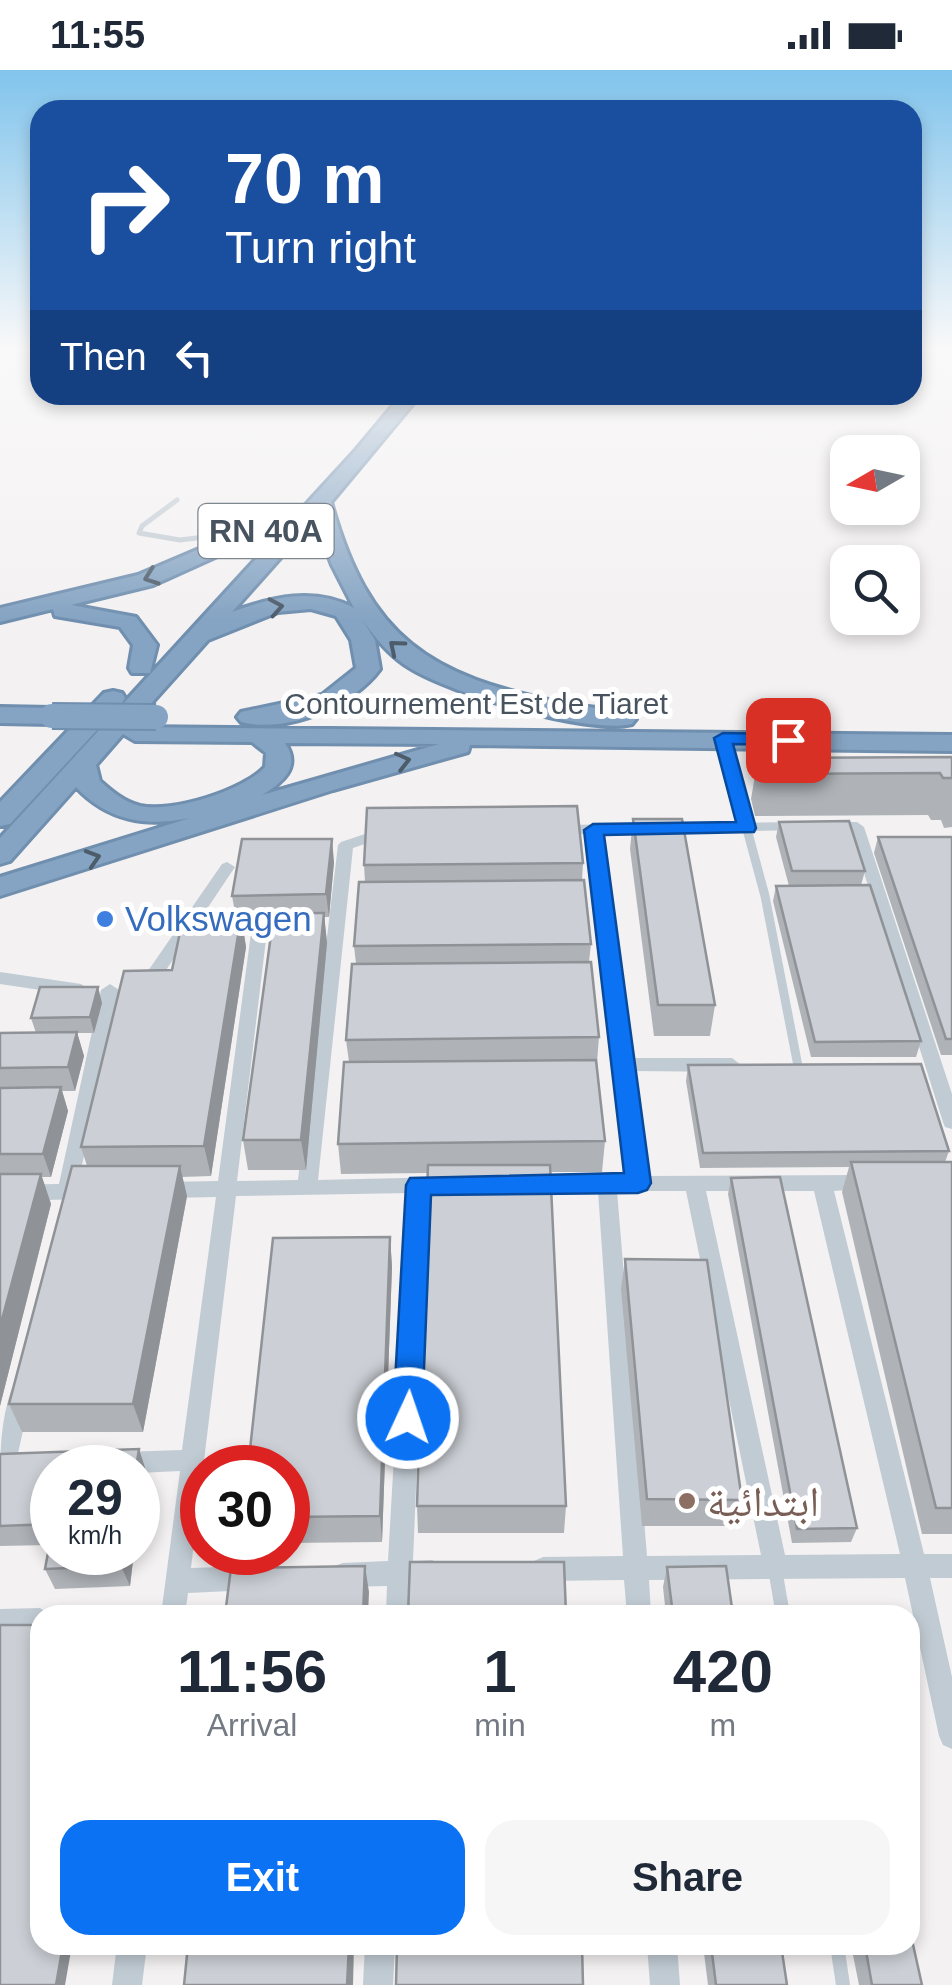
<!DOCTYPE html>
<meta charset="utf-8">
<style>
:root{--surface:#fff;--page:#f6f6f7;--text:#1f2937;--muted:#747a83;--accent:#0b72f3}
body{margin:0;font-family:Helvetica,"Noto Naskh Arabic",sans-serif;background:var(--page);color:var(--text);height:100vh;display:flex;flex-direction:column;font-size:38px;white-space:nowrap}
*{box-sizing:border-box;margin:0}
p{font-size:32px;color:var(--muted)}
.icon{flex:none;width:55px;height:55px;fill:none;stroke:currentColor;stroke-width:2;stroke-linecap:round;stroke-linejoin:round}
.map{position:relative;flex:1;overflow:hidden}
.panel{position:absolute;left:30px;top:1535px;width:890px;height:350px;display:flex;flex-direction:column;background:var(--surface);border-radius:30px;box-shadow:0 5px 15px #0003}
.panel>*{flex:none}
.hud{position:absolute;left:30px;top:30px;width:892px;height:305px;border-radius:30px;box-shadow:0 5px 15px #0003;background:#1a4fa0;color:#fff;overflow:hidden}
.needle{width:65px;rotate:261deg}
.controls{position:absolute;left:830px;top:365px;display:grid;gap:20px}
.controls a{display:grid;place-items:center;width:90px;height:90px;border-radius:20px;background:var(--surface);box-shadow:0 5px 15px #0003;font-size:50px}
.speed{position:absolute;left:30px;top:1375px;display:flex;gap:20px;font-size:50px;font-weight:700;text-align:center}
.speed>*{display:grid;place-content:center;width:130px;height:130px;border-radius:50%;background:var(--surface);box-shadow:0 5px 15px #0003;line-height:1}
.speed small{font-size:25px;font-weight:400}
.speed .limit{border:15px solid #d22;background:#fff;color:#111}
.pin{position:absolute;display:grid;place-items:center;width:85px;height:85px;color:#fff;margin:-42px;border-radius:20px;box-shadow:0 5px 15px #0006}
.me{position:absolute;width:110px;margin:-55px;rotate:3deg;stroke-linejoin:round;filter:drop-shadow(0 0 8px #0008)}
.turn{display:flex;align-items:center;gap:35px;height:210px;padding:0 30px;font-size:45px}
.turn .icon{width:130px;height:130px;stroke-width:2.5}
.turn b{display:block;font-size:70px;line-height:85px}
.then{display:flex;align-items:center;height:95px;padding:0 30px;background:#0003;gap:20px;font-size:38px}
.eta{display:flex;justify-content:space-evenly;align-items:center;height:170px;text-align:center}
.eta b{font-size:60px;font-weight:800;line-height:70px}
.action{display:flex;gap:20px;margin-top:auto;padding:20px 30px}
.action a{flex:1;height:115px;border-radius:30px;background:var(--accent);color:#fff;font-size:40px;font-weight:800;line-height:115px;text-align:center}
.action a+a{background:var(--page);color:var(--text)}
.status{display:flex;justify-content:space-between;align-items:center;height:70px;padding:0 50px;background:var(--surface);direction:ltr}
.status svg{height:28px;fill:currentColor}
.map>svg:first-child{display:block}
.lines{fill:none;stroke-linecap:round;stroke-linejoin:round}
.highway-casing{stroke:#708faf;stroke-width:6}
.lane-far3{stroke:#c1cbd3;stroke-width:5}
.lane-far2{stroke:#c1cbd3;stroke-width:6}
.lane-far1{stroke:#c1cbd3;stroke-width:9}
.lane{stroke:#c1cbd3;stroke-width:14}
.street{fill:#c1cbd3;fill-rule:evenodd}
.highway{fill:#85a4c3;fill-rule:evenodd}
.highway-bridge-casing{stroke:#708faf;stroke-width:28;stroke-linecap:butt}
.highway-bridge{stroke:#85a4c3;stroke-width:24}
.wall{fill:#afb3b8}
.shaded-wall{fill:#8f9296}
.building{fill:#ccd0d6;stroke:#8f9296;stroke-width:2.5}
.oneway{stroke:#4d5c6a}
.route{fill:#0b72f3;stroke:#074a9e;stroke-width:2.5}
.shop-dot{fill:#3f7fe0;stroke:#fff;stroke-width:4}
.education-dot{fill:#8d6e63;stroke:#fff;stroke-width:4}
.labels{text-anchor:middle;stroke-width:10;stroke-linejoin:round;paint-order:stroke}
.far-street-label{font-size:30px;fill:#475460;stroke:#fff}
.shield{fill:#fff;stroke:#7e8790;stroke-width:2.5}
.shield-label{font-size:32px;font-weight:bold;fill:#475460}
.shop-label{font-size:35px;fill:#366cbe;stroke:#fff;text-anchor:start}
.near-education-label{font-size:42px;fill:#785e54;stroke:#fff;text-anchor:start}
</style>
<div class="status"><b>11:55</b><svg viewBox="0 0 49 12"><path d="M0 12V9h3v3zM5 12V6h3v6zM10 12V3h3v9zM15 12V0h3v12zM26 1h20v11H26zM47 4h2v5h-2z"/></svg></div>
<div class="map">
<svg width="952" height="1915" viewBox="0 0 952 1915">
<rect width="100%" height="100%" fill="#f3f1f1"/>
<g class="lines">
<defs>
<path id="highway" d="M402 325H420L331 432C368 568 430 607 563 633 586 638 610 638 632 644L636 649 632 654C587 665 450 623 410 598 390 586 375 568 362 549L375 570 380 599C353 636 287 664 241 652L237 647 241 642 322 625 356 598 351 570 336 546 311 539 278 542 208 570 130 657 952 665V681L470 675 468 682 333 720 0 826V807L190 748C146 757 108 751 76 717L10 791 0 794V768L356 380ZM315 449 332 495 354 538C315 517 272 527 232 542ZM123 664 135 671 252 672 266 683 265 697C243 721 172 743 140 736 124 732 111 721 100 711L96 695ZM285 673 439 674 262 725C282 713 302 697 285 673Z
M272 448 279 450 282 454 279 458 153 515 71 535 136 547 157 575 150 603H132L129 598 133 575 120 557 55 546 53 539 0 552V538L138 505Z
M113 621 122 623 125 628 122 633 10 754 0 756V732L104 623Z
M0 637 52 638 65 646 52 654 0 653Z"/>
</defs>
<use href="#highway" class="highway-casing"/>
<path class="lane-far3" d="M177 430 142 456 139 463 180 470 253 461"/>
<path class="lane-far2" d="M723 668 736 717"/>
<path class="lane-far1" d="M735 715 765 826 798 996"/>
<path class="lane" d="M775 1499 783 1545
M837 1875 843 1915"/>
<path class="street" d="M801 752 806 754 808 757 806 760 601 764 631 988H732L741 995 732 1002 633 1001 647 1106 864 1105 871 1108 874 1113 871 1118 834 1121 924 1484H952V1508H930L952 1607V1679L943 1675 939 1666 905 1508 649 1510 651 1545H627L624 1510 543 1511 534 1507 531 1499 534 1491 543 1487 623 1486 598 1121 530 1122 523 1119 520 1114 523 1109 530 1106H627L586 764 557 765 549 760 557 755ZM617 1121H686L761 1485 647 1486ZM706 1121H814L900 1484 785 1485Z
M827 752H857L864 757 952 1024V1059L945 1057 943 1052 851 762 822 760 820 757 822 754Z
M386 757 391 759 394 762 391 765 353 778 318 1110 449 1107 456 1110 459 1115 456 1120 428 1123 413 1491 432 1490 441 1494 444 1502 441 1510 432 1514 412 1515 410 1545H386L387 1516 343 1517 334 1514 331 1505 334 1496 343 1493 388 1491 409 1123 236 1126 191 1498 252 1496 261 1499 264 1508 261 1517 252 1520 188 1523 185 1545H161L180 1401 138 1403V1398H114L111 1393 115 1385 123 1382 182 1380 216 1127 165 1128 158 1125 155 1120 158 1115 165 1112 218 1111 251 863C261 854 289 855 299 864L291 869H266L237 1111 298 1110 338 775 341 772Z
M227 792 235 797 152 921H135L133 917 135 913 141 911 222 794Z
M0 902 81 914 90 920 81 926 0 914Z
M110 914 119 920 78 1114 96 1116 99 1121 96 1126 89 1129 0 1131V1115L59 1114 101 920Z
M20 1315 28 1318 31 1325 12 1410 8 1418 0 1421C0 1386 0 1351 12 1318Z
M40 1538 50 1545H40V1564L0 1565V1539Z
M117 1875H147L142 1915H112Z
M365 1875H395L393 1915H363Z
M647 1875H677L680 1915H650Z"/>
<use href="#highway" class="highway"/>
<defs>
<path id="highway-bridge" d="M52 646 156 647"/>
</defs>
<use href="#highway-bridge" class="highway-bridge-casing"/>
<use href="#highway-bridge" class="highway-bridge"/>
</g>
<path class="wall" d="M952 687V757L944 758 941 750H931L928 745 755 746 751 729 758 688Z
M633 749 715 935 710 966H654L630 779Z
M779 752 865 801 861 815 921 971 916 987H811L773 831 776 816H789L776 767Z
M878 767H952V985H941L874 783Z
M334 792 329 847H324L327 873 306 1100H248L243 1070 273 848 242 849 246 877 211 1106 182 1107 187 1126 143 1362H22L9 1334 87 1096 81 1077 172 900 236 847 232 826Z
M583 793 582 810 591 874 589 892 599 967 597 992 605 1071 602 1102H550L566 1436 564 1463H418L417 1436 428 1103 341 1104 338 1074 349 992 346 970 356 894 354 876 365 812 364 795Z
M102 933 94 963H77L84 986 75 1021H62L68 1041 51 1107H42L51 1134 0 1336V963H36L31 948Z
M688 995 949 1081 945 1092H952V1464H922L842 1122 849 1097 700 1098 686 1011Z
M731 1108 857 1458 851 1472 792 1473 728 1124Z
M390 1167 392 1197 382 1472 288 1473V1398Z
M625 1189 742 1430 734 1456H642L621 1219Z
M139 1379 146 1401 138 1460V1398H52V1482H134L130 1516 55 1519 45 1499 50 1475 0 1476V1384Z
M667 1497 733 1545H666L663 1517Z
M703 1875H781L787 1915H708Z
M851 1875H910L922 1915H859Z"/>
<path class="shaded-wall" d="M332 769 334 792 329 847 326 824Z
M324 843 327 873 306 1100 301 1070Z
M241 847 246 877 211 1106 204 1076Z
M98 917 102 933 94 963 90 947Z
M77 962 84 986 75 1021 68 997Z
M61 1017 68 1041 51 1107 43 1084Z
M180 1096 187 1126 143 1362 133 1334Z
M41 1104 51 1134 0 1336V1257Z
M390 1167 392 1197 382 1472 380 1446Z
M139 1379 146 1401 138 1460V1398H136Z
M123 1482H134L130 1516 121 1496Z
M365 1496 369 1522 368 1545H363Z
M63 1875H72L65 1915H56Z
M349 1875H354L353 1915H347Z"/>
<path class="building" d="M952 687V708H943L940 703 762 704 758 688Z
M577 736 583 793 364 795 367 738Z
M633 749H682L715 935H658Z
M849 751 865 801H792L779 752Z
M878 767H952V969H946Z
M242 769H332L326 824 232 826Z
M584 810 591 874 354 876 359 812Z
M870 815 921 971 815 972 776 816Z
M274 843H324L301 1070H243Z
M241 847 204 1076 81 1077 124 901 172 900 183 848Z
M591 892 599 967 346 970 352 894Z
M40 917H98L90 947 31 948Z
M77 962 68 997 0 998V963Z
M596 990 605 1071 338 1074 344 992Z
M921 994 949 1081 703 1083 688 995Z
M61 1017 43 1084H0V1018Z
M851 1092H952V1438H936Z
M428 1095H550L566 1436H417Z
M72 1096H180L133 1334H9Z
M0 1104H41L0 1257Z
M780 1107 857 1458 797 1459 731 1108Z
M390 1167 380 1446 288 1447V1398H248L273 1168Z
M625 1189 707 1190 742 1430 647 1429Z
M139 1379 136 1398H52V1454L0 1456V1384Z
M52 1461V1482H123L121 1496 45 1499Z
M410 1492H564L566 1545H408Z
M365 1496 363 1545H225L231 1498Z
M726 1496 733 1545H673L667 1497Z
M0 1555H40V1875H63L56 1915H0Z
M910 1861 922 1915H872L865 1875H910Z
M188 1875H349L347 1915H184Z
M397 1875H582L583 1915H396Z
M711 1875H781L787 1915H716Z"/>
<defs><path id="oneway-chevron" d="M-2-3.5L2.5 0L-2 3.5" fill="none" stroke-width="1.6" stroke-linecap="round" stroke-linejoin="round" transform="scale(2.5)"/></defs>
<g class="oneway">
<use href="#oneway-chevron" transform="translate(151 507) rotate(160)"/>
<use href="#oneway-chevron" transform="translate(276 537) rotate(-10)"/>
<use href="#oneway-chevron" transform="translate(396 577) rotate(-140)"/>
<use href="#oneway-chevron" transform="translate(403 691) rotate(-14)"/>
<use href="#oneway-chevron" transform="translate(93 788) rotate(-17)"/>
</g>
<linearGradient id="sky" x2="0" y2="1"><stop stop-color="#81c4ec"/><stop offset="0.51" stop-color="#faf9f9"/><stop offset="1" stop-color="#faf9f9" stop-opacity="0"/></linearGradient>
<rect width="952" height="550" fill="url(#sky)"/>
<path class="route" d="M723 663 788 664 797 670 788 675 733 674 756 758 754 762 604 765 651 1113 647 1120 638 1123 431 1125 422 1348 418 1357 408 1361 397 1357 393 1348 406 1115 410 1108 624 1103 584 760 593 754 736 752 714 668Z"/>
<circle class="shop-dot" cx="105" cy="849" r="10"/>
<circle class="education-dot" cx="687" cy="1431" r="10"/>
<g class="labels">
<g class="far-street-label">
<text x="476" y="644">Contournement Est de Tiaret</text>
</g>
<rect class="shield" x="198.5" y="434" width="135" height="54" rx="8"/>
<g class="shield-label">
<text x="266" y="472">RN 40A</text>
</g>
<g class="shop-label">
<text x="125" y="861">Volkswagen</text>
</g>
<g class="near-education-label">
<text x="707" y="1446">ابتدائية</text>
</g>
</g>
</svg>
<div class="controls">
<a><svg class="needle" viewBox="-14 -14 28 28"><path d="M0-13l5 13h-10z" fill="#e53935"/><path d="M0 13l5-13h-10z" fill="#747a83"/></svg></a>
<a><svg class="icon" aria-label="search" viewBox="0 0 24 24"><circle cx="10" cy="10" r="6"/><path d="M15 15l6 6"/></svg></a>
</div>
<div class="speed"><div>29<small>km/h</small></div><div class="limit">30</div></div>
<div class="pin" style="left:788px;top:670px;background:#d93025"><svg class="icon" aria-label="arrive" viewBox="0 0 24 24"><path d="M6 21V4h12l-3 4 3 4H6"/></svg></div>
<svg class="me" style="left:408px;top:1348px" viewBox="-20 -20 40 40"><circle r="17" fill="#0b72f3" stroke="#fff" stroke-width="3"/><path d="M0-11L8 9 0 5-8 9z" fill="#fff"/></svg>
<div class="hud">
<div class="turn"><svg class="icon" aria-label="right" viewBox="0 0 24 24"><path d="M7 20v-9h11M14 6l5 5-5 5"/></svg><div><b>70 m</b>Turn right</div></div>
<div class="then">Then<svg class="icon" aria-label="left" viewBox="0 0 24 24"><path d="M17 20v-9H6M10 6l-5 5 5 5"/></svg></div>
</div>
<section class="panel">
<div class="eta">
<div><b>11:56</b><p>Arrival</p></div>
<div><b>1</b><p>min</p></div>
<div><b>420</b><p>m</p></div>
</div>
<div class="action"><a>Exit</a><a>Share</a></div>
</section>
</div>
